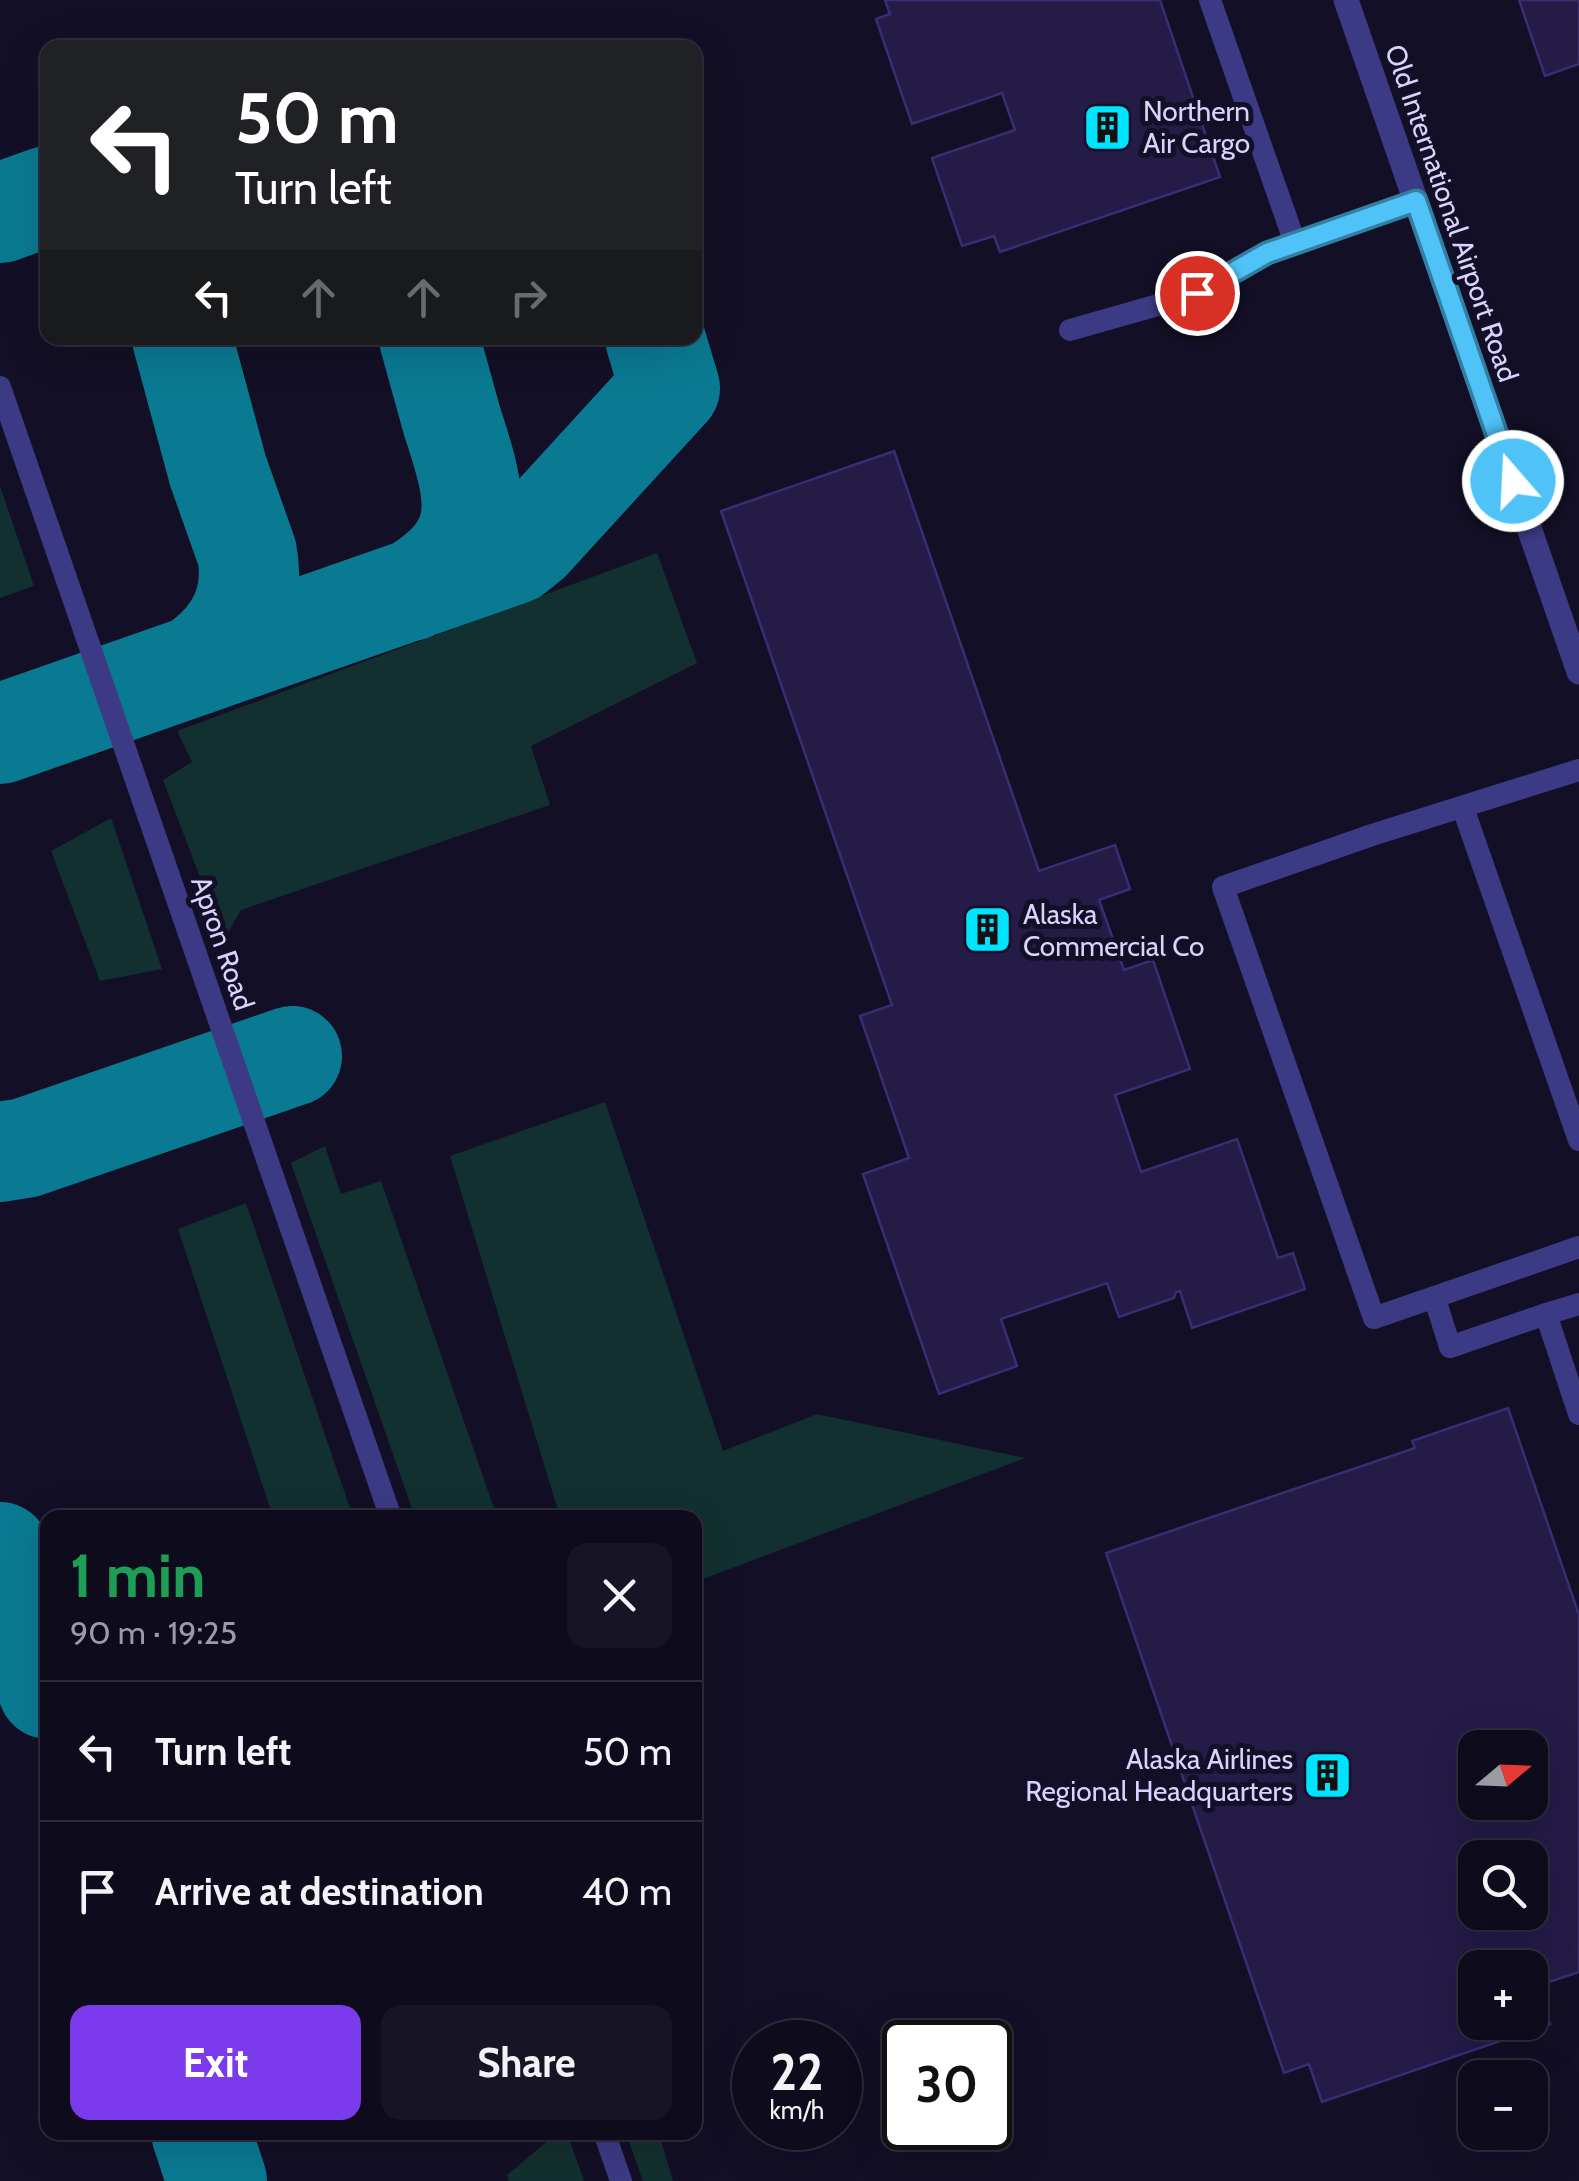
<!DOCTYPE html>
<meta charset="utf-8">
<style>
:root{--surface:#0e0b1c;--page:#171425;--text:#f1f3f6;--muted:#9b9ba3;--line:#2e2b3b;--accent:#7c3aed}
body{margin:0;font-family:Cabin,sans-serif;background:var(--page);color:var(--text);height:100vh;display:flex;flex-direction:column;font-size:38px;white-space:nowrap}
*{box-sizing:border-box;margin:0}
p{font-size:32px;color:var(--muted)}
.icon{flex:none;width:55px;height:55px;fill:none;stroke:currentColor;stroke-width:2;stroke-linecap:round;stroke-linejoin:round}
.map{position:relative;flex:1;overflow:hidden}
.sheet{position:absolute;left:40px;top:1510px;width:662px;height:630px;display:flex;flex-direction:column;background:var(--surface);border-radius:20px;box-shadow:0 10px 40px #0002,0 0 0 2px var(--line)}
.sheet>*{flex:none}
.banner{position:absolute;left:40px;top:40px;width:662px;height:305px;border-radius:20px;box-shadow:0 10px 40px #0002,0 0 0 2px var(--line);background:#202124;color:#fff;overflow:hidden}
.needle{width:65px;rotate:71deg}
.fabs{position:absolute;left:1458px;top:1730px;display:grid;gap:20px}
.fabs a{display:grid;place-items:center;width:90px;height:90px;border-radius:20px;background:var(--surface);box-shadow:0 10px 40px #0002,0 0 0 2px var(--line);font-size:50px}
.speed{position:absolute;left:732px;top:2020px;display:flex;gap:20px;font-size:50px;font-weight:700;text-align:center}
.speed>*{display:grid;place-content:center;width:130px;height:130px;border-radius:50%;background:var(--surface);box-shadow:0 10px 40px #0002,0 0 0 2px var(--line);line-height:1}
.speed small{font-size:25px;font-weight:400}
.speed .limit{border:5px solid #111;border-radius:15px;background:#fff;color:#111}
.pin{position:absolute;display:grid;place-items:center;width:85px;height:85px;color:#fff;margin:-42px;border:5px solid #fff;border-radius:50%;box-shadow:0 2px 10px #0007}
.me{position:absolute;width:110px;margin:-55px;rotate:341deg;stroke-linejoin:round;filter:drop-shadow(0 0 8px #0008)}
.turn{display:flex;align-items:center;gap:35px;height:210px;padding:0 30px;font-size:45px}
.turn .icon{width:130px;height:130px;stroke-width:2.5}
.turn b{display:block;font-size:70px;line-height:85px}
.lanes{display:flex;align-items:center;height:95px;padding:0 30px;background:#0003;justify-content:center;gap:50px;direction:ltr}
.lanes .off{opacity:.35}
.round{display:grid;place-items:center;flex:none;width:105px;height:105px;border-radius:20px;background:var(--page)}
.overview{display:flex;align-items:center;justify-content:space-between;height:170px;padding:0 30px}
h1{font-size:60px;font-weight:700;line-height:75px;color:#1e9e55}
.primary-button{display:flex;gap:20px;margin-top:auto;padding:20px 30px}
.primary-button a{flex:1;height:115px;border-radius:20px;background:var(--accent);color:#fff;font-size:40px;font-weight:700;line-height:115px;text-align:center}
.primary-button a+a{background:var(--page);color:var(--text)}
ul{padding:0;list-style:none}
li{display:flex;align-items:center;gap:30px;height:140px;padding:0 30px;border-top:2px solid var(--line)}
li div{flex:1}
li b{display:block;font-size:38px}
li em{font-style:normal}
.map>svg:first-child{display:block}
.green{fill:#12302f}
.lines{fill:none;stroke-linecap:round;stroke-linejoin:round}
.taxiway{stroke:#0a7a92;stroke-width:100}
.building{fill:#241b47;stroke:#3b2d73;stroke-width:2.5;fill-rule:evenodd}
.service{stroke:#3d3a85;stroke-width:22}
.minor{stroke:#3d3a85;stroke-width:25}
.route-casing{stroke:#337fa1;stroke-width:25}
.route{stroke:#4fc3f7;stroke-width:18}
.labels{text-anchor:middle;stroke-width:10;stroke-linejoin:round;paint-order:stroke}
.poi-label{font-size:28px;fill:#d9d4ff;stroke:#130f26;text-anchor:start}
.street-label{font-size:28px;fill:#d9d4ff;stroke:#130f26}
</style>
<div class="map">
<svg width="1579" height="2181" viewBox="0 0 1579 2181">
<rect width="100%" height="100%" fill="#130f26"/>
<path class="green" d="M0 486 34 586 0 598Z
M657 553 697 663 531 746 550 805 241 910 224 940 163 780 192 762 177 731Z
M111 818 162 969 100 981 51 851Z
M605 1102 723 1451 817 1414 1025 1458 695 1582V1518L560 1517 450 1156Z
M325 1146 341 1194 381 1181 497 1517H415L291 1163Z
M246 1203 353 1517H273L178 1229Z
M558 2132 567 2133 584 2181H509L507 2175Z
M626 2133H659L673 2181H643Z"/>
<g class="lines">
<path class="taxiway" d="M0 213 48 196
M182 338 218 471 247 553C256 601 234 640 194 666
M411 591C491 544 477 497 452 421 444 393 437 366 429 338
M0 734 514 554 530 541 670 388 655 338
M0 1152 25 1148 292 1056
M0 1552 48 1689
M201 2132 217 2181"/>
</g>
<path class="building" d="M885 0H1160L1220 177 1000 252 994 236 962 246 932 158 1015 130 1002 93 912 124 876 19 890 14Z
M1519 0H1579V64L1545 76Z
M894 451 1039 871 1115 845 1130 889 1099 900 1124 970 1153 960 1190 1069 1115 1095 1141 1172 1237 1139 1278 1258 1293 1253 1305 1289 1192 1328 1180 1291 1176 1292 1174 1298 1119 1317 1107 1283 1001 1319 1017 1366 939 1394 863 1174 909 1158 860 1016 892 1005 721 511Z
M1508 1408 1579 1615V1972L1537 1986 1550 2024 1322 2102 1309 2064 1284 2073 1106 1553 1415 1448 1412 1441ZM1475 1748H1530V1802H1475ZM1475 1858H1530V1912H1475ZM1475 1968H1530V2022H1475Z"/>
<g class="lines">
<path class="service" d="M1210 0 1295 243
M1070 330 1186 297 1217 283 1267 253 1416 201
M0 387 391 1518
M1579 770 1372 835 1223 887 1374 1318 1579 1247
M1463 808 1579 1140
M1435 1299 1450 1347 1546 1314
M1579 1304 1546 1314 1579 1414
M604 2132 621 2181"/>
<path class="minor" d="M1346 0 1579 672"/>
</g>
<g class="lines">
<defs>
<path id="route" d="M1197 293 1267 253 1416 201 1513 481"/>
</defs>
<use href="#route" class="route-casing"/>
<use href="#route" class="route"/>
</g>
<defs>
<symbol id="building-square" viewBox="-11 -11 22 22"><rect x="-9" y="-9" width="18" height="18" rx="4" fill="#00e5ff" stroke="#130f26"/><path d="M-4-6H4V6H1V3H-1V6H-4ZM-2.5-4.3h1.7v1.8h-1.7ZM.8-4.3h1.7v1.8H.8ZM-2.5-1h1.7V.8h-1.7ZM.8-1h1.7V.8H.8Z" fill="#111"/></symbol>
</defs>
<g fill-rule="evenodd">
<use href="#building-square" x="1080" y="100" width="55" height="55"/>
<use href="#building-square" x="960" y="902" width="55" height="55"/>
<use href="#building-square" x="1300" y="1748" width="55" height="55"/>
</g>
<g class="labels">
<g class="poi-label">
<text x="1143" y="121">Northern<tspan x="1143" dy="32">Air Cargo</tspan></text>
<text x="1023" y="924">Alaska<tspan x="1023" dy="32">Commercial Co</tspan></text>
<text x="1293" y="1769" text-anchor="end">Alaska Airlines<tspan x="1293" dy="32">Regional Headquarters</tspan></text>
</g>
<g class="street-label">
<text transform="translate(1452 213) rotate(71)" y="10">Old International Airport Road</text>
<text transform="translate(223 943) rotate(71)" y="10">Apron Road</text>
</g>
</g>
</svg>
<div class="fabs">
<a><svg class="needle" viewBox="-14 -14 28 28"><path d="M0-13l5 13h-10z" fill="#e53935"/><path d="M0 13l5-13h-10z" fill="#9b9ba3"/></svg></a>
<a><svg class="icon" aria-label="search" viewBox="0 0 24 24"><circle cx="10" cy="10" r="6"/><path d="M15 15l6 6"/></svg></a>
<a>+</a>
<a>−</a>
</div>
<div class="speed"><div>22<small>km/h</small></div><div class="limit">30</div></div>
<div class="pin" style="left:1197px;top:293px;background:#d93025"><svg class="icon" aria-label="arrive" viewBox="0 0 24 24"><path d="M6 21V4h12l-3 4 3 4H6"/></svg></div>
<svg class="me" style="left:1513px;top:481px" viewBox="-20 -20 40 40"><circle r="17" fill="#4fc3f7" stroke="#fff" stroke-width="3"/><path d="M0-11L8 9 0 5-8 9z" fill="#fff"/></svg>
<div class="banner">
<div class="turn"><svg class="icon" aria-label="left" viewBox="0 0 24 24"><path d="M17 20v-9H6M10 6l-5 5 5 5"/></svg><div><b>50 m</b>Turn left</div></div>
<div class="lanes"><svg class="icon" aria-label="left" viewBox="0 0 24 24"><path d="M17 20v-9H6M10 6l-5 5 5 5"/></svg><svg class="icon off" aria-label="ahead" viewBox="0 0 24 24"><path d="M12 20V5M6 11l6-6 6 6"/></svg><svg class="icon off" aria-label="ahead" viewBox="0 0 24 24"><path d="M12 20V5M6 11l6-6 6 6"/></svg><svg class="icon off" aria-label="right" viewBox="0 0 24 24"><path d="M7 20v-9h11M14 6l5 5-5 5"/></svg></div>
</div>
<section class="sheet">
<div class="overview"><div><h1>1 min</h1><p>90 m · 19:25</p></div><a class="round"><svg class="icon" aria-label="close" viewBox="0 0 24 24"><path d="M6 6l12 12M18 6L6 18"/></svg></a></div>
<ul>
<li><svg class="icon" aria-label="left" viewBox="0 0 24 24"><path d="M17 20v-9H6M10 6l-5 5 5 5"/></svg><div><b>Turn left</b></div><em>50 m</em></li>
<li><svg class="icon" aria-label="arrive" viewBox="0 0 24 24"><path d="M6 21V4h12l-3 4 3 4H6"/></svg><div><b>Arrive at destination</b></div><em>40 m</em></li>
</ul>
<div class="primary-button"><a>Exit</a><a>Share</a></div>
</section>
</div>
